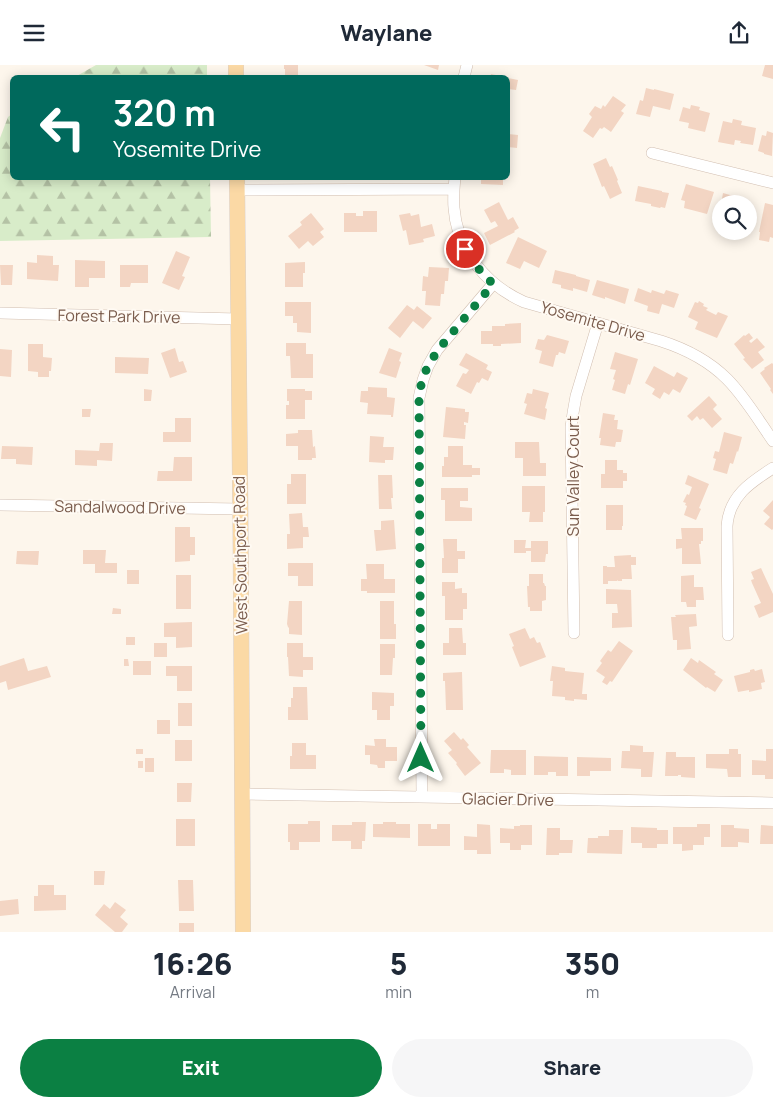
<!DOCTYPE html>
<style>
:root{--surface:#fff;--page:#f6f6f7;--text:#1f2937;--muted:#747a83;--accent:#0b8043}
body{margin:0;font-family:Manrope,sans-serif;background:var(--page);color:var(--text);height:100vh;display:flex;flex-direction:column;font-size:19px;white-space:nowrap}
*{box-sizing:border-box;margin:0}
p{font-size:16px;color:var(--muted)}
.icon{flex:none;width:28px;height:28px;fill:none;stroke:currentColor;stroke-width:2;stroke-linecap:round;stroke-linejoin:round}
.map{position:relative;height:867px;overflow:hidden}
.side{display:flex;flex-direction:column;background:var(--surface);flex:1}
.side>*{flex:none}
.banner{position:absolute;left:10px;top:10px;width:500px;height:105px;border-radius:8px;box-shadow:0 2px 12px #0003;background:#00695c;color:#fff;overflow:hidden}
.tools{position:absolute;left:712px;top:130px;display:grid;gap:10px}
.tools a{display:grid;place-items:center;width:45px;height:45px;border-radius:50%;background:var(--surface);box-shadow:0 2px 12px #0003;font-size:25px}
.pin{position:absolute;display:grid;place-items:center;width:42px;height:42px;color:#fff;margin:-21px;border:2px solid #fff;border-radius:50%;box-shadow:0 1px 5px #0007}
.me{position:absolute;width:55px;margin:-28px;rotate:0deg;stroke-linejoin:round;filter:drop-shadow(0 0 4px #0008)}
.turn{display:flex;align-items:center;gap:18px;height:105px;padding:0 20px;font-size:22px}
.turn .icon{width:65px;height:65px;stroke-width:2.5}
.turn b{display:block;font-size:35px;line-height:42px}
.eta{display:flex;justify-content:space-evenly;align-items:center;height:85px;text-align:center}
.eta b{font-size:30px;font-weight:800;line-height:35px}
.action{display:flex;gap:10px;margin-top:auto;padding:10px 20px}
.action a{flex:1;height:58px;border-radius:30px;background:var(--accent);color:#fff;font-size:20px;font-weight:800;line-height:58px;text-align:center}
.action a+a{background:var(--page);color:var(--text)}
header{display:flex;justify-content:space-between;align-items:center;height:65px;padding:0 20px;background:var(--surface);font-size:22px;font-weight:800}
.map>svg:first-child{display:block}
.forest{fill:url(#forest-firs)}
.building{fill:#f3d5c3}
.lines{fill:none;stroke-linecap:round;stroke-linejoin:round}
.minor-casing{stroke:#d1beb0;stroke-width:12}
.major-casing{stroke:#dad1cd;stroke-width:16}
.minor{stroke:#fff;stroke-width:11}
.major{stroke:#fbd9a5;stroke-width:15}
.route{stroke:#0b8043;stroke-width:9;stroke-dasharray:0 16.2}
.labels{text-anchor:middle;stroke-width:4;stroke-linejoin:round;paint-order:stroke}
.street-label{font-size:16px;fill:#7a5c4d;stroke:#fffaf3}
</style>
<header><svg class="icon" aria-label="menu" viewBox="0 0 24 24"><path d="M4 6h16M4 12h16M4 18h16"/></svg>Waylane<svg class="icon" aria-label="share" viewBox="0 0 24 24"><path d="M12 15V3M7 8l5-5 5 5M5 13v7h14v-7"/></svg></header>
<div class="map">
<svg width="773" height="867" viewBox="0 0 773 867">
<defs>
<pattern id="forest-firs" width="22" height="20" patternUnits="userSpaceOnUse" patternTransform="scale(1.25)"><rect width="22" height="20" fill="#d8ecc9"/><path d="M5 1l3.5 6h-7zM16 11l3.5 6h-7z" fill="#b4c2a5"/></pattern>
</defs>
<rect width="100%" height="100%" fill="#fdf6ec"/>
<path class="forest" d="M96 0H207V12H75Z
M12 49V112L210 113 211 172 0 176V73L8 52Z"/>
<path class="building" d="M284 0H298V12H285V4H284Z
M424 0H439L438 5Z
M765 0H773V14L762 11Z
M491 9 506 12H490Z
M508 13 518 15 516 25 508 24Z
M646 23 654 25V24L674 29 670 45 653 41 650 52 636 49 640 35 643 36Z
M613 31 626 40 621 46 624 48 611 67 604 62 602 64 600 63 593 73 583 66 592 52 589 49 595 41 601 44 603 40 605 42Z
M691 40 700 42 699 45 710 48 705 67 688 63 689 58 679 56 683 42 690 44Z
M733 54 742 56 741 60 756 63 753 80 740 78 741 76 735 75 734 80 718 77 723 56 732 58Z
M767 66 773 68 772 91 764 89V88L758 86 762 70 766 71Z
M508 69 518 70 517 83 508 82Z
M606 93 610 102 612 101 618 115 617 116 622 128 610 134 604 121 602 122 593 99Z
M481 112H503V120L481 119Z
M686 119 714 127 707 149 684 143 685 136 681 135Z
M638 121 662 126V127L669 128 665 143 661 142 660 143 651 141V139L635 136Z
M723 128 737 132 735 139H721Z
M499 137 508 155 513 152 519 163 514 166 515 167 490 180 484 168 498 161 495 156 491 158 484 145Z
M765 138 773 140V173L770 172 769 177 759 175 760 167H759Z
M363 146H377V167H344V148H356V151H363Z
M311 148 324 164 320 167 324 172 313 181 308 176 299 184 288 171 302 160 300 157Z
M410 148 411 151 419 149 421 162 432 159 435 171 423 174 424 177 409 180 406 165 403 166 399 150Z
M749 148 755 149 751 164H749Z
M518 172 547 186 539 203 524 196 520 204 506 198Z
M176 186 190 192 182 211 185 212 179 225 162 218Z
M37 190 53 191V200H59L58 216 27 214V197L37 198Z
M75 195 105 196V213H89V222H75Z
M305 197V208H303V222H285V198Z
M0 200H13L12 220H1Z
M120 200H148V218H131L130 222H120Z
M429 202 449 203 448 216H445L444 229H441L440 241 425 240 426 226H422L423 211 428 212Z
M555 205 576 210V211L590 215 587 227 573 223V226L561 223V220L552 218Z
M597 215 629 224 625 239 605 232V234L592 230Z
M638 223 651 228 652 225 664 229 666 225 679 229 674 243 662 239 659 249 647 246 648 241 634 236Z
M699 236 704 239 703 241 708 243 706 245 716 250 718 247 728 251 717 273 695 264 698 257 688 252 695 237 698 238Z
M285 237H311V268L297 267V258H293V251H285Z
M407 240 414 245 417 241 432 253 423 264 413 256 400 273 388 263Z
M521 258V278L501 279V281H493V279H481V266H492V261H505V259Z
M749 268 753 273 749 276 751 278 757 273 765 282 758 287 764 295 752 304 743 294 745 293 734 279 744 270 745 271Z
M547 270 569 276 565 289 559 287 558 290H556L553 302 539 298 542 286 535 284 538 274 544 275Z
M286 278H306V289H313V313H291L290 291H286Z
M28 279H43V292L52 293 51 306H49V312H38V307L28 306Z
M175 283 179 297 183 296 187 307 170 313 161 288Z
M389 283 402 288 399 296 401 297 396 313 379 308Z
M0 284 12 285 11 312 0 311Z
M615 287 638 294 630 320 628 319 625 329 612 325 615 315 613 314 616 305 610 304Z
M466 288 488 300 486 304 492 307 488 316 482 313 479 318 477 317 471 329 456 321 463 308 466 309 469 305 459 300Z
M115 292 149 293 148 309 115 308Z
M772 298 773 299V329L770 325 771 324 760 308 765 304 764 303Z
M654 301 674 312 677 307 688 313 680 328 673 324 669 330 664 327 660 334 652 329 655 324 645 318Z
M368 322 387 323V332L395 333 393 352H391V350L367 349 368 338 360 337 361 326H368Z
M144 324 152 325 151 336H144Z
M287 324H305V326H312V335H305V354H286V340H289V336H287Z
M533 324 549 328 545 343 547 344 545 355 524 349 527 339 524 338 527 328 532 329Z
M709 331 717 340 713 344 722 354 712 363 703 353 700 355 697 351 692 356 687 351Z
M446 342 465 344V347H469L468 358 464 357V360H466L465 374 443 372Z
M82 344H91L90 352H82Z
M603 348 615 350 614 355H618L617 364 623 365 621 377H616L615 382 600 380 601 373H599Z
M175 353H191V377H163V367H175Z
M298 365H312L313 382 315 381 316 393H312V395H298V381H286V369L298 368Z
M724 367 742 372 738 387 737 386 733 399 730 398 727 409 713 405 716 394 713 393 715 386 719 387Z
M370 371 384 372 383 382H394L393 395H385V398L369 397Z
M515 377H539L540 398H546V411H523V393H515Z
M100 378H113L112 396 97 395V401L75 400V385L99 386Z
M2 381 33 382 32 400 16 399V394H1Z
M448 381H463V400H472V403H480V410H472V412H442V401H444V392H448Z
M174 392H192V416H157L158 406H173Z
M605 395H617V405H623V408H627V416H623V423H601V409H605Z
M291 409H306V439H287V419H291Z
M378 410H392L393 433H391L392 444H379Z
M688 410 709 419 699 443 701 444 696 455 684 450 687 441 685 440 686 438 683 437 687 429 689 430 692 422 685 419Z
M522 421H545V447H543V457H529L530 447H522Z
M441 423H468V436H460V442L472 443V456H445V435H441Z
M773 435V464L772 465 764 459 770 452 763 446Z
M606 440H623V461H622V465H606Z
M302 448 303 462H308L309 472H303V483L287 484V469H290L289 449Z
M394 455 396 484 376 486 374 465H381V456Z
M175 462H190V472H195V490H190V496L175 497Z
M681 463H703V476H701V479H699L701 499H682V483L676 484V474H682Z
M443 474H457V486H465V494H458V508H442V493H444Z
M514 475H526L525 483H531V476H548V489H546L545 497H531V486H526V488H514Z
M83 485H106L105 498H117V508H95V499H83Z
M17 486H39L38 500 16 499Z
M631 490V492H636V500H631L632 514H622V516H618L617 515V516H608V519H603V501H607V502H615L614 491Z
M288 498H313V521H298V511H288Z
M366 499H384V514H395V528H367V526H361V514H367Z
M761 503 773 529V547L759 553 754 541 761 538 752 518 751 515 754 514 751 507Z
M127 505H139V519H127Z
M529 509H543V518H544L545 521H546V535L542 536V546H530V542H528L527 521H529Z
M176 510H191V544H176Z
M694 510V522H703L704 535H696V542H687L686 537H681V511Z
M442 517H455V524L462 523V528H467V544H463V555H445V531H442Z
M606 524 631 525 632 562 612 563V548H618L617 539H606Z
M289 536H302V570L289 569V563L288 562 287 559Z
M380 536H394V559H396V574H380Z
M113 543 121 544V549H112Z
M696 549 697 561 689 562 691 584 677 585V575H673L671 552H676L675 550Z
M192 557V582L176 583V572H164V558Z
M449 563H462L463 578H466V590H443V578H449Z
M525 563 530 574 534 572 537 578 540 577 546 592 520 602 512 582 514 581 509 569Z
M126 572H135V580H126Z
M619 576 633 586 612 617 610 616 607 620 602 617 605 612 596 606 602 598 600 596 608 585 611 587Z
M154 578H167V592H154Z
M287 578H303V592H313V605H303V612L289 611 288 592H287Z
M380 579H395V593H393L392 610H380Z
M24 593 28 606 47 601 51 612 8 625 6 616 0 618V601Z
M691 593 698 598 699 595 716 607 714 609 723 615 715 627 707 622 706 623 683 605Z
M124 594H128L129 601H124Z
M133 596H151V610H133Z
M166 601H192V626H177V611H166Z
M552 601 565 603V606L584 608 582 629H587V635L574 634V636L565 635V632L552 631 553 616H550Z
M754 604 755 606 762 604 765 617 761 618 762 624 749 627V625L738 627 734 611 750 607V605Z
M462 607 463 645H446L445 616H443V608Z
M293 622H307L308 655H288V642H291V633H293Z
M372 627 394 628V641H390V655H377V645H372Z
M178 638H192V661H178Z
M157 655H170V669H157Z
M454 667 461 675 463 673 469 680 467 682 481 698 465 711 456 699 457 698 448 688 452 685 444 676Z
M374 674H386V682H397V696H385V703H378L377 700 370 699V690H365V680L375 681Z
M175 675H192V696H175Z
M292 678H306V690H316V704H290V691H292Z
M630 680 643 681V687H654L652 712H641V704L621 703 622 686H630Z
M136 684H143V689H136Z
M729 684H738V689H741V712H728L727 704 706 703V689H729Z
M766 684H773V714H765V710H752V695L766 696Z
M491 685H526V710H511V705L504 704V708H490Z
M666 687H676V692H695V713L681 712V710H678V711H665Z
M534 691 568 692V711H556V707H548V710H534Z
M577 692 611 693V706H590V711H577Z
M145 693H154V707H145Z
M138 696H143V703H138Z
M177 718H192L191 737H177Z
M176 754H195V781H176Z
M308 756H320V777H299V785H290V777H288V759H308Z
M352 757H366L365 776H362V784H351V776H332V760H352Z
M383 757H396V759H410V773L373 772V759H383Z
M418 759H431V764H437V759H450V781H418Z
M477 759 490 760 491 789H477V785H464V771L477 772Z
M697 759H710V772H704V780H693V785L682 786V779H673V762H697Z
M520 760H532V780H521V785H510V778H500V763L514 764V761H520Z
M721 760H734V763L749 764V778L738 777V782H721Z
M761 760 773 761V779H760Z
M631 762 657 763V765H668V779H657V783H642V778H631Z
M547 763H560V775H573L572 788H559V790H546Z
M609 765H623L622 789 587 788 588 773H598V771H609Z
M94 806H105L104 820H94Z
M178 815H193L194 846H179Z
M38 820H54V830H66V845L34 846V831H38Z
M18 834 19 849 0 851V836Z
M115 837 126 845 120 852 128 859 122 867H115L95 850 104 839 110 844Z
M179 858H194V867H179Z"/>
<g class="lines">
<defs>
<path id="minor" d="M464 12 467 0
M652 88 773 118
M455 112C454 123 453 133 454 143 457 185 486 220 524 237L661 276C686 284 709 296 727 314 745 332 759 356 773 376
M237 125 454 124
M0 248 238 254
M0 440 239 444
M574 568 571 362 573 348 576 331 598 258
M728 570 727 461C729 431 751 417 773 403
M244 729 773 738
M422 732 419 333 423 315 428 301 437 285 493 219"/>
<path id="major" d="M236 0V12
M237 112C239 364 243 615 243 867"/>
</defs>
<use href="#minor" class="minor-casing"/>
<use href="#major" class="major-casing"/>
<use href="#minor" class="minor"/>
<use href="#major" class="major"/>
</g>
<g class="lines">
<path class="route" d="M421 693 419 333 422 314 428 301 438 285 493 219 476 201 465 184"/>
</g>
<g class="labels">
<g class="street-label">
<text transform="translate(119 251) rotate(1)" y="6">Forest Park Drive</text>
<text transform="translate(593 256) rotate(16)" y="6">Yosemite Drive</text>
<text transform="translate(573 411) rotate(-90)" y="6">Sun Valley Court</text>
<text transform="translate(120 442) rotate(1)" y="6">Sandalwood Drive</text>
<text transform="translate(240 490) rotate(-91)" y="6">West Southport Road</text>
<text transform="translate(508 734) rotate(1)" y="6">Glacier Drive</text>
</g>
</g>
</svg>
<div class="tools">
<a><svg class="icon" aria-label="search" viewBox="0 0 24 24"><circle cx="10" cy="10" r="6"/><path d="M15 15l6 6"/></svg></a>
</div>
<div class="pin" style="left:465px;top:184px;background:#d93025"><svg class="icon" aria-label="arrive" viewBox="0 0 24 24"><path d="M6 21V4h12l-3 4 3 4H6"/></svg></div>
<svg class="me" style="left:421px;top:693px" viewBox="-20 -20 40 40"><path d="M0-17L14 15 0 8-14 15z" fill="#0b8043" stroke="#fff" stroke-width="4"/></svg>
<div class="banner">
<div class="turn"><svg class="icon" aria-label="left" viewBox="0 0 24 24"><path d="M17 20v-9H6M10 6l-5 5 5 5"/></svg><div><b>320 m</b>Yosemite Drive</div></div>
</div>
</div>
<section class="side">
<div class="eta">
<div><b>16:26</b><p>Arrival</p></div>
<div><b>5</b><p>min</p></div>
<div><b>350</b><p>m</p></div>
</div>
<div class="action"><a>Exit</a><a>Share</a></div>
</section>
